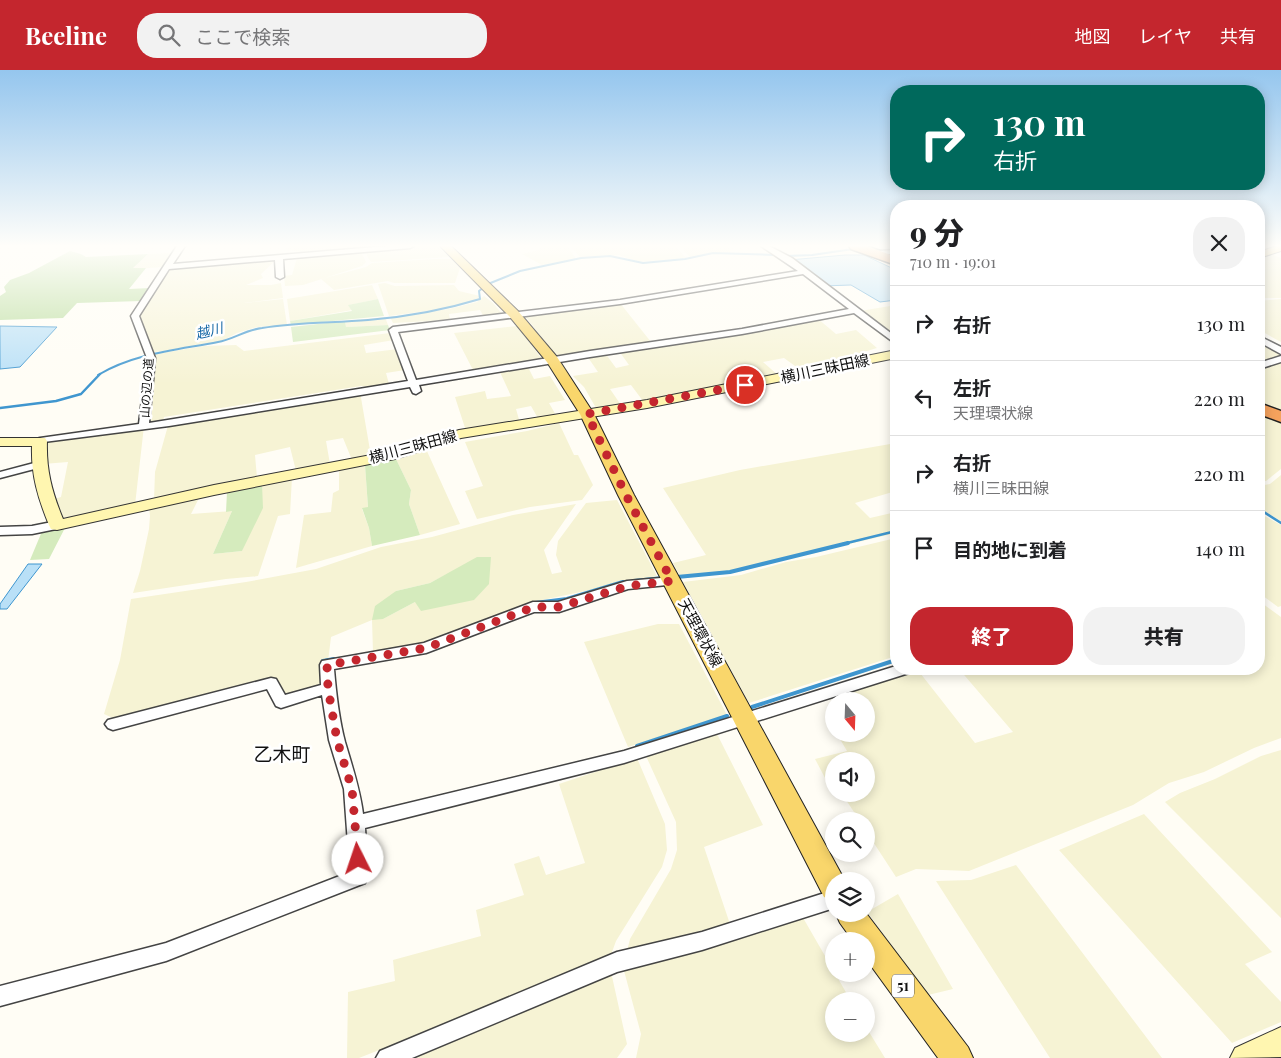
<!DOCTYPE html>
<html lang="ja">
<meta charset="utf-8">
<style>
:root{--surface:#fff;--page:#f2f2f2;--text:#202124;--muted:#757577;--line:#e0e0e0;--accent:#c4262e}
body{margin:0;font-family:"Playfair Display","Noto Sans JP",serif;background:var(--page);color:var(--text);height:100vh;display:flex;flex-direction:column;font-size:19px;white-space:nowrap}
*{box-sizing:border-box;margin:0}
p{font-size:16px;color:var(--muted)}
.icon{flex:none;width:28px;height:28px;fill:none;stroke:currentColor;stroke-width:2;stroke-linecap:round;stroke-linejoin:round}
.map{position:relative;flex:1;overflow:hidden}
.drawer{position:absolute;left:890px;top:130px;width:375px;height:475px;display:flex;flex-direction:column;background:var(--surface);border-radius:20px;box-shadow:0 2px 12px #0003}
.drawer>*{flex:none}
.banner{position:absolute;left:890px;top:15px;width:375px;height:105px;border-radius:20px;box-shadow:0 2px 12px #0003;background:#00695c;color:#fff;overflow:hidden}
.needle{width:32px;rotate:161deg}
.tools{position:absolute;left:825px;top:622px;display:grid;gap:10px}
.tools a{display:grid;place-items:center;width:50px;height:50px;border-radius:50%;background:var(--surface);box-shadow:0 2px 12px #0003;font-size:25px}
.pin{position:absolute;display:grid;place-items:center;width:42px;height:42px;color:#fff;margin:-21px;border:2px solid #fff;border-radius:50%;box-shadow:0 1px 5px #0007}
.me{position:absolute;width:55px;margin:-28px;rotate:356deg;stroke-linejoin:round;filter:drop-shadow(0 0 4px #0008)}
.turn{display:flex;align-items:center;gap:18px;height:105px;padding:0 20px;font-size:22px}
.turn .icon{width:65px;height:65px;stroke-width:2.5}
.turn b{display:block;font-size:35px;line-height:42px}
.round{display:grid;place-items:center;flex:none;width:52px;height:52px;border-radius:20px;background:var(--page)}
.headline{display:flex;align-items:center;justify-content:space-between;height:85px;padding:0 20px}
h1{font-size:30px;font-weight:800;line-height:38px}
.action{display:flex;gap:10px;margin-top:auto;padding:10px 20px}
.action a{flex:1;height:58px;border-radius:20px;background:var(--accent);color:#fff;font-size:20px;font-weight:800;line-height:58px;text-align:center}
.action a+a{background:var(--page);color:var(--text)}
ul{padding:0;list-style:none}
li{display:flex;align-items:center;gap:15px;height:75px;padding:0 20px;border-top:1px solid var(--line)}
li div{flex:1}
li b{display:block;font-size:19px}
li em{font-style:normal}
header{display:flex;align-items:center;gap:30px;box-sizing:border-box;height:70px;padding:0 25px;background:var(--accent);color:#fff}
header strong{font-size:24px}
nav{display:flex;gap:28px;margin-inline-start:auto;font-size:18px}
.search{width:350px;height:45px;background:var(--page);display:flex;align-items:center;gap:12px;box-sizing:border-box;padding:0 18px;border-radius:20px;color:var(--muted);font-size:19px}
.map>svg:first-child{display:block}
.farmland{fill:#f6f3d4;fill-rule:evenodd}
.green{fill:#d5ebbd}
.forest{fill:#b9dc9c}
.water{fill:#b9e0f7;stroke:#3f96cf}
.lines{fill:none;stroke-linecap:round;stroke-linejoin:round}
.stream-far2{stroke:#3f96cf;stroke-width:2}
.stream-far1{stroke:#3f96cf;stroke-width:2.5}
.stream{stroke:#3f96cf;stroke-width:4}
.street-casing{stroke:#444;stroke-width:3}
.secondary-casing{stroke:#333;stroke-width:2}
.primary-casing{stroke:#222;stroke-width:2}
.highway-casing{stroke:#222;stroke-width:3}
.street{fill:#fff;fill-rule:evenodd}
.secondary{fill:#fff6b0;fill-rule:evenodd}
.primary{fill:#f9d66b;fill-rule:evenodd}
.highway{fill:#f5a25d;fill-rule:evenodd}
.route{stroke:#c4262e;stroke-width:9;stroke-dasharray:0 16.2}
.labels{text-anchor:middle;stroke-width:5;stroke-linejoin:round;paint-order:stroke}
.far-street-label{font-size:12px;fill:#111;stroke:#fff}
.far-water-label{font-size:14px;font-style:italic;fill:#1768a6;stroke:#fff}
.shield{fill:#fff;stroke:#585858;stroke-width:1}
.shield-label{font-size:14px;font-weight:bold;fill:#111}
.street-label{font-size:15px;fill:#111;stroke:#fff}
.near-neighbourhood-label{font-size:19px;fill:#111;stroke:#fff}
</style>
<header>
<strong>Beeline</strong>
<div class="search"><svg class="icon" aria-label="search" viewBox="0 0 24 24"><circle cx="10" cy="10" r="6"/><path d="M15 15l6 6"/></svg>ここで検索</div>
<nav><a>地図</a><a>レイヤ</a><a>共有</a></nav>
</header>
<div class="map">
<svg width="1281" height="988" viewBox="0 0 1281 988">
<rect width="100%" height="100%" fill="#fffdf5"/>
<path class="farmland" d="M289 176H371L372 179 315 184 287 180Z
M420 176H438L449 187 371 192 367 186V182Z
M541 176H567L576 189 542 195 522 184 538 180Z
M571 176H675L686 188 638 192 619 185 580 187Z
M679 176H727L730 179V183H709L690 187Z
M361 182 366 192 362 196 303 215 285 216 284 206 292 205 297 188Z
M148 184 167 183 173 184 164 197 132 199Z
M1271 184 1281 188V228H1259V188Z
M277 189 261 204 263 208 246 215H271L281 213 283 228 244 233 283 229 287 255 257 257 237 263 218 273 148 283 137 245 169 198Z
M435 189H451L460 198 455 213H394L388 211 334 220 321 209 366 197 372 193Z
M385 213 395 216 454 215 459 221 480 226 475 231 450 238 389 246 378 214Z
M372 215 378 229 349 235 352 240 290 251 287 229Z
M484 226 493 233 503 245 484 247 480 240 449 244 450 250 393 253 390 247 449 239 477 232Z
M1281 229V272L1263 262 1259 263V231Z
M620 233 651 272 557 287 525 246 526 244Z
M896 235V261L889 263 860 241Z
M385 247 388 255 346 257 345 251Z
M817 248 836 264 856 260 877 278 860 283 866 288 802 301 784 288 763 292 779 306 643 331 631 315 610 319 621 335 600 339 596 338 584 317 573 306 598 302 587 286 605 283 616 298 629 295 619 281Z
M517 256 542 289 473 300 454 263Z
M390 263 392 269 394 270 364 275 366 283 398 279 405 300 386 303 389 314 369 317 361 316 164 347 163 351 151 353 154 314 149 285 204 276 236 275 244 281Z
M1259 271 1281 283V286L1259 292Z
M1281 292V344L1259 334V299Z
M527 295 534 309 550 306 565 330 549 333 557 347 539 350 531 336 516 339 520 353 466 361 455 327 485 321 487 329 511 326 499 300Z
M360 322 371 386 352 390 343 368 326 371 330 394 296 401 290 377 255 385 257 408 154 430 155 402 169 352Z
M1259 344 1281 353V399L1266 411H1259Z
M559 353 574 385H578L593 415 582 430 530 437 477 449 465 421 483 416 465 372 527 361Z
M144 356 135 435 62 448 51 430 61 427 68 392 43 394 45 371Z
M896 373V421L855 433 870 448 896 442V463L765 494H757L738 501 680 506 673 493 706 485 663 418 740 400Z
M426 379 460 454 420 465 409 434 411 420 396 389Z
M365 395 368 438 362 439 369 458 372 476 296 498 304 445 331 442 333 423 339 420V400Z
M1281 405V451L1259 438V416L1270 414Z
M292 407 290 444 278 446 258 506 226 509 133 523 140 501 149 459 150 446 149 437 200 426 191 444 232 441 213 484 242 481 262 414Z
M617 430 657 506 528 533 421 573 390 580 373 582 372 550 331 567 325 616 287 629 278 612 271 610 115 649 104 644 120 590 131 529 246 512 316 499 381 477 432 467 513 445 576 434 544 480 552 504 562 502 556 485 558 471 586 433ZM447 504 415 532 383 549 396 521 430 513Z
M1259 443 1281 455V536L1278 537 1259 523Z
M896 468V586L749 633 683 512 741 505 786 492 816 487Z
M1259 531 1281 547V668L1254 678 1204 702 1169 713 1133 735 969 801 916 799 896 807 866 761V751H860L842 724H866V691H834L833 723 815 689 847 681 837 664H866V631H839L833 623 917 599 975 673 1013 662 959 599H1259Z
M658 554H679L727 645 722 648 628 677 584 572Z
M716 662 763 755 704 777 732 860 626 885 630 869 671 799 677 780 676 752 646 686Z
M1281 680V848L1165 732 1180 723 1215 709 1261 686Z
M637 688 665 754 667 780 662 797 616 871 612 882 614 887 359 988H347L348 922 395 911 393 890 481 866 476 840 524 825 514 794 539 786 546 805 585 793 559 714Z
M1144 744 1272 882 1245 894 1281 932V952L1232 973 1059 780Z
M1016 795 1162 988H1050L936 811 971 810Z
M898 824 953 919 928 925 867 842Z
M802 846 851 931H834V964H866V957L885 988H636L641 964 623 897Z
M611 902 627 974 617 988H398Z"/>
<path class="green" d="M378 229 384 246 291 255 290 251 352 241 348 235Z
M345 251 346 257 388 255 390 260 293 272 291 257Z
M396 389 411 420 409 434 420 465 372 476 369 458 362 438 368 437 365 395Z
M262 414 263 438 242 481 213 484 232 441 226 442 227 422Z
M67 454 49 489 30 490 43 459Z
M477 487H491L489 514 474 530 421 541 415 532 383 549 372 550 375 536 396 521 430 513Z"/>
<path class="forest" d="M70 181 81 184 86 187 148 184 133 198H146L129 219 150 218 141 231 77 233 63 248 0 250V226L6 222 4 217 10 210 29 203Z"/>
<path class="water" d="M845 185H864L896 200V230L880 232 851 215 822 216 789 190Z
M0 256 57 257 20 297 0 299Z
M28 494H42L7 539H0V534Z"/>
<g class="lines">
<path class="stream-far2" d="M785 186 812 185 853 179
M98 305C135 283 177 280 218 272 232 270 245 260 262 258 297 252 332 253 368 250 406 247 444 240 480 229L479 221 488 214 520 201 581 188 610 186 643 193 685 189 713 183 776 185"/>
<path class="stream-far1" d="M0 338 56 331 81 324 100 304
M1259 439 1281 453
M843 474 896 461"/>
<path class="stream" d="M677 507 730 502 848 473
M634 511 663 508
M535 533 567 529 623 512
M323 591 334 589
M752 637 896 590
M637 676 727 646"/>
<defs>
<path id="street" d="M177 176H185L173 194 387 176H414L410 178 283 189 284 207 280 209 276 207 275 190 169 199 139 246 155 288 149 353 408 311 389 260 393 257 620 230 798 201 761 176H769L792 188 896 267V274L854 243 742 264 590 287 419 315 421 321 416 324 413 323 410 317 169 356 36 373 35 371 36 369 40 368 139 354 147 288 131 246ZM803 204 849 239 742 259 590 281 416 310 398 262 620 234Z
M896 180V184L874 185 870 183 874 181Z
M1259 266 1281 277V284L1259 272Z
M1281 286V292L1259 299V293Z
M38 392 42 393 43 395 42 397 0 408V402Z
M57 451 63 455 61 458 32 464 0 465V457L32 456Z
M672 507 677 508 678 511 677 514 628 519 559 542H534L426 583 334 599C336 623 339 649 345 672 352 696 360 719 363 744L624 681 896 596V599H911L909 603 624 693 365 758 368 807 365 813 166 891 0 936V916L166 873 350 802 344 719 329 670 322 625 281 638 276 636 267 619 113 660 108 658 105 654 108 650 271 608 276 609 285 625 321 615 320 595 322 591 424 573 533 532H558L627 511Z
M834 820V838L702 880 617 902 412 988H376L380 981 617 882 702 862Z"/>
<path id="secondary" d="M896 280V288L647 338 461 368 395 389 214 425 57 460 51 459 49 455C38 428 31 405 32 376H0V368H45L47 371C46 400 52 422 63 449L214 415 392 381 459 360 647 330Z
M1281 957V987L1230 988 1235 978Z"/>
<path id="primary" d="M440 176H451L518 241 557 287 594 344 634 425 844 809 845 811H834V831L824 827 618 425 580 344 547 292 510 247Z
M1277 176H1281V181L1259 188V182Z
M866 843 968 977 973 988H938L866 889V871H853L840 853 836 844Z"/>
<path id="highway" d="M849 176H867L896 187V195L851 179Z
M1259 333 1281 341V352L1259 344Z"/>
</defs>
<use href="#street" class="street-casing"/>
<use href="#secondary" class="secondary-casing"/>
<use href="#primary" class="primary-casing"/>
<use href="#highway" class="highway-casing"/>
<use href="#street" class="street"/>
<use href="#secondary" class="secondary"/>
<use href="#primary" class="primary"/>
<use href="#highway" class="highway"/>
</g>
<linearGradient id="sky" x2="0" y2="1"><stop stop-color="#95c6ee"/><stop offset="0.56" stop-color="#fffefa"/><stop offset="1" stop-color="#fffefa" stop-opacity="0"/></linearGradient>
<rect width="1281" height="314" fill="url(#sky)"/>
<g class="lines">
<path class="route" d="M358 789 352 719 337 670 328 618 327 595 426 578 534 537H559L628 516 672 511 626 425 587 344 745 315"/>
</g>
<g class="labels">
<g class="far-street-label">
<text transform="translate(147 318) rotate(-86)" y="4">山の辺の道</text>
</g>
<g class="far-water-label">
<text transform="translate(209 261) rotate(-14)" y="5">越川</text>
</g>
<rect class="shield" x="892" y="904.5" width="22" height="23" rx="4"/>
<g class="shield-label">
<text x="903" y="921">51</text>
</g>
<g class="street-label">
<text transform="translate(825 299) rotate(-12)" y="5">横川三昧田線</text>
<text transform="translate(413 377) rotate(-15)" y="5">横川三昧田線</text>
<text transform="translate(700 563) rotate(62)" y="5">天理環状線</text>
</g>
<g class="near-neighbourhood-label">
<text x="282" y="691">乙木町</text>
</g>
</g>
</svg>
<div class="tools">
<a><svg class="needle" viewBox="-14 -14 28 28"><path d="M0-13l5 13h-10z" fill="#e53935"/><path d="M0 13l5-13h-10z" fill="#757577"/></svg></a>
<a><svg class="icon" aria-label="sound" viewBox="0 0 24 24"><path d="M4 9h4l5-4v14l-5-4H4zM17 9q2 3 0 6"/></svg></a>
<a><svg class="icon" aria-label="search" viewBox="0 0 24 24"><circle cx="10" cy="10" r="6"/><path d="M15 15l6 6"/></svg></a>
<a><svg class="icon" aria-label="layers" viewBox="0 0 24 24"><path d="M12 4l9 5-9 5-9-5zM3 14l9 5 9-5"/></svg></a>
<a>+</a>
<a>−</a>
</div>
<div class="pin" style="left:745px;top:315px;background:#d93025"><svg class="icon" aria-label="arrive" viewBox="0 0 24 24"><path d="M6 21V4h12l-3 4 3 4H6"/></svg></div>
<svg class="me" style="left:358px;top:789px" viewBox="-20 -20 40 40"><circle r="19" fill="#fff"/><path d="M0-13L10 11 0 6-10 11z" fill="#c4262e"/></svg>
<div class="banner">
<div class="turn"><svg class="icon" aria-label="right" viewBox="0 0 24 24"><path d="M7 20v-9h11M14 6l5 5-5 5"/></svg><div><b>130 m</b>右折</div></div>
</div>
<section class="drawer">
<div class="headline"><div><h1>9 分</h1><p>710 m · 19:01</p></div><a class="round"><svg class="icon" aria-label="close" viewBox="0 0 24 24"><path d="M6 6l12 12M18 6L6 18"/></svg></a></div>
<ul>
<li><svg class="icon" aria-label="right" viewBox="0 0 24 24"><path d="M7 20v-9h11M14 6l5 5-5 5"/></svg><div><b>右折</b></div><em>130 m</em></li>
<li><svg class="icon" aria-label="left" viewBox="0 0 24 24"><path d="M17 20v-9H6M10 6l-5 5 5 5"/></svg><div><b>左折</b><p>天理環状線</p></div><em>220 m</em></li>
<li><svg class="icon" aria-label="right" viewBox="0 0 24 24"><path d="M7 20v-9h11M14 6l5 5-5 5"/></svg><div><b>右折</b><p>横川三昧田線</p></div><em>220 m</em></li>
<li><svg class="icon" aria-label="arrive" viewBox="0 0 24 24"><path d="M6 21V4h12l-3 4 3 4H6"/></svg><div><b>目的地に到着</b></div><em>140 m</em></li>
</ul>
<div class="action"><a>終了</a><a>共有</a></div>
</section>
</div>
